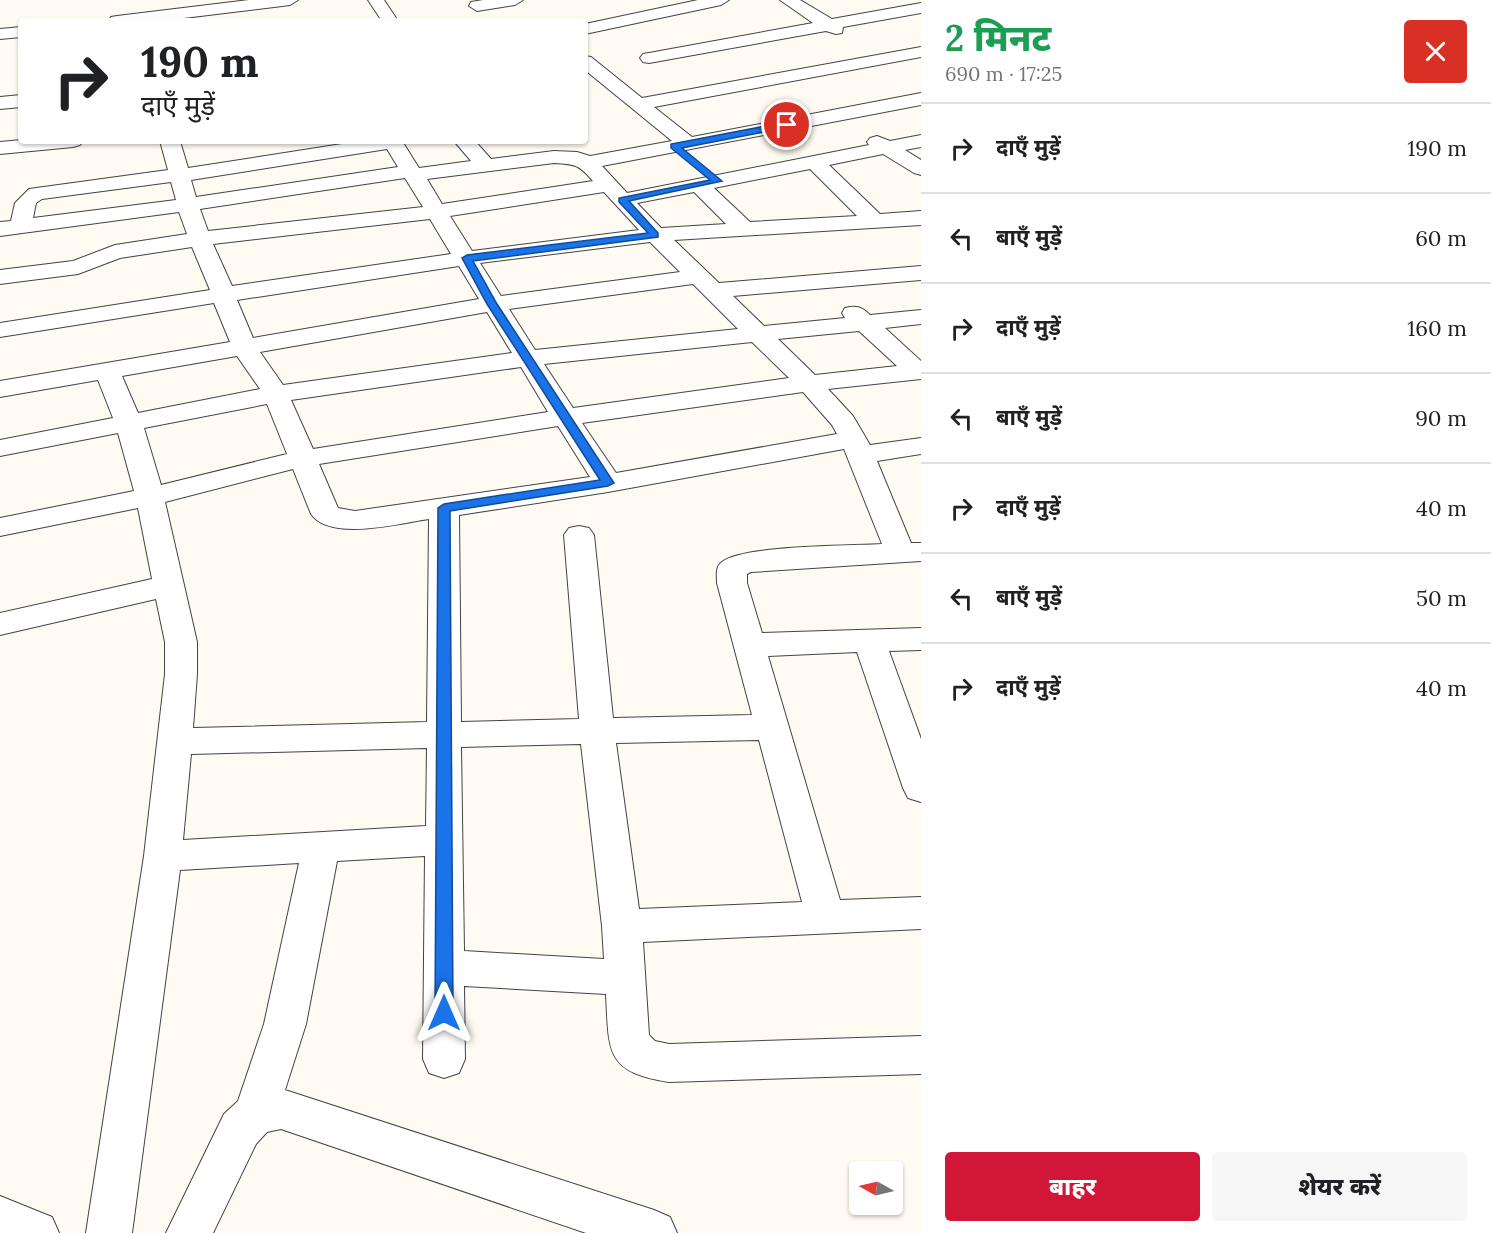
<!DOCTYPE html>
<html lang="hi">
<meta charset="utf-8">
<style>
:root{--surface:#fff;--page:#f6f6f6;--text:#202124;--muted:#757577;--line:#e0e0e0;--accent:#d11637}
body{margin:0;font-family:Lora,"Noto Sans Devanagari",serif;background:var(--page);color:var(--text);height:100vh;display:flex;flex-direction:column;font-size:22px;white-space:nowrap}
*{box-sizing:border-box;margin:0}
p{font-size:20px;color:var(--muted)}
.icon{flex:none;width:33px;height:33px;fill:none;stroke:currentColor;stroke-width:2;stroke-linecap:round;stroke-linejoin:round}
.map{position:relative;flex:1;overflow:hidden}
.sheet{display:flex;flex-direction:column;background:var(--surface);width:570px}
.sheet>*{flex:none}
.banner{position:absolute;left:18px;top:18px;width:570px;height:126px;border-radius:6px;box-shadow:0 2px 4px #0004;background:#fff;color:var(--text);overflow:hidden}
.needle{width:39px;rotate:278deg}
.tools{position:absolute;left:849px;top:1161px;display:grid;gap:12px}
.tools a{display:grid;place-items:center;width:54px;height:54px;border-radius:6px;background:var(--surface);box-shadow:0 2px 4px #0004;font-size:30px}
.pin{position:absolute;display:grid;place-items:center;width:51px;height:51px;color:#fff;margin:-26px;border:3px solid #fff;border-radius:50%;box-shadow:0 2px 6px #0007}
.me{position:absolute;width:66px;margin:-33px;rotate:0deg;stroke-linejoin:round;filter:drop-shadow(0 0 4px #0008)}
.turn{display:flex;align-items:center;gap:21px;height:126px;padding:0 24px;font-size:27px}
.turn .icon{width:78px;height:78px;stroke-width:2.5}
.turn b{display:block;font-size:42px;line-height:51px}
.round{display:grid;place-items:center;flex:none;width:63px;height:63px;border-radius:6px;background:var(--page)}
.overview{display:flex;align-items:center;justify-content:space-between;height:102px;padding:0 24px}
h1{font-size:36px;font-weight:800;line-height:45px;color:#1e9e55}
.cta{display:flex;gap:12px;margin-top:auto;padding:12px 24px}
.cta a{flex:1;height:69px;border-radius:6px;background:var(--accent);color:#fff;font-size:24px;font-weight:800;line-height:69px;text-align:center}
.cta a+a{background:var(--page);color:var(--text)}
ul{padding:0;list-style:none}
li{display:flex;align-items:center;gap:18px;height:90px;padding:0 24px;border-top:2px solid var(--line)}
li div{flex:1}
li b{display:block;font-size:22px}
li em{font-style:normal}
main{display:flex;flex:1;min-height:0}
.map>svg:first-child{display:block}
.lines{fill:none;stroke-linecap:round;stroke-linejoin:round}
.minor-casing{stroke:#434343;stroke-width:2}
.minor{fill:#fff;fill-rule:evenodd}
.route{fill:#1a73e8;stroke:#114b97;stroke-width:1.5}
</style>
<main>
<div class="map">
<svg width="921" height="1233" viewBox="0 0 921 1233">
<rect width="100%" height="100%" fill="#fffbf2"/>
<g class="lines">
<defs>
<path id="minor" d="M249 0H298L290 5 159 21H109L111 17 117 16Z
M368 0H384L398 21H382Z
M483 0H523L515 5 477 11 469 6 471 2Z
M698 0H729L721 5 585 34V24Z
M780 0H800L832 19 921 3V13L843 27 842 33 836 34 826 31 649 63 643 62 640 58 643 54 649 53 813 23Z
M21 27V37L0 39V29Z
M921 47V57L654 107 692 137 921 93V105L602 166 627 193 869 145 867 142 870 138 877 136 890 141 921 135V147L905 150 921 160V175L914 173 883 154 829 165 880 214 921 211V225L674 240 719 283 921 266V280L733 296 764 326 845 318 842 313 845 308C857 305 862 307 870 315L921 310V324L885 328 921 361V379L828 389 853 416 870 445 921 438V454L877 461 911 543H921V561L751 572 747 574V583L762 633 921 628V650L889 651 921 739V802L908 798 903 788 857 652 768 656 840 900 921 897V929L643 942 649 1035 655 1041 669 1044 921 1036V1074L669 1082C605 1072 609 1052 606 994L464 986 465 1059 459 1073 444 1078 429 1073 423 1059 425 856 337 861 306 1024 285 1090 654 1210 670 1217 677 1233H586L281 1129 267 1132 256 1144 213 1233H166L224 1114 238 1101 264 1024 299 863 180 870 132 1233H86L144 856 165 674V642L156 599 0 635V613L152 579 138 508 0 536V518L134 491 118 433 0 456V440L113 418 98 380 0 397V381L230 342 214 303 0 337V323L210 290 192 247 120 258 78 274 0 284V270L73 261 115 245 187 234 179 212 0 236V222L11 221 15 203 29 189 168 170 160 141H180L188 168 361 141H402L419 168 471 161 454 141H475L491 159 554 151 577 152 590 156 672 141 585 70V56L591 57 642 98ZM387 149 398 167 196 197 191 180ZM554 163C576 164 579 165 593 181L442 204 427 179ZM810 169 857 216 750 222 714 188ZM405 178 423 207 208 231 200 209ZM171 182 176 200 33 218 36 203 42 199ZM604 192 639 230 472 251 450 216ZM694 192 726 224 661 228 637 203ZM430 219 451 254 232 286 213 244ZM650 242 680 272 501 296 480 263ZM459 266 479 299 253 338 237 300ZM693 284 738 329 535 350 509 309ZM487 312 512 353 283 385 260 352ZM859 331 897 366 815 375 778 339ZM752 342 789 378 573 408 544 364ZM237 356 260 389 138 413 122 376ZM521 367 548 412 313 449 291 400ZM803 392 832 425 837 434 616 473 582 423ZM267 404 287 454 161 485 144 428ZM558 426 590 477 355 511 338 508 319 464ZM844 449 882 544C851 546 742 545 722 562 715 567 717 575 717 583L752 715 613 718 594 535 589 528 579 526 569 528 564 535 579 719 461 722 459 515 608 492ZM293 469 311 514C330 542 401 523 429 519L427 722 193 728 197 674V642L165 502ZM759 740 802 902 639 909 616 743ZM581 744 602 926 604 959 464 951 461 747ZM427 748 426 826 183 840 191 754Z
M21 95V107L0 109V97Z
M21 140V141H83L80 145 73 147 0 154V142Z
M0 1196 52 1217 59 1233H0Z"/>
</defs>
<use href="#minor" class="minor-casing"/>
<use href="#minor" class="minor"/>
</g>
<path class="route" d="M787 122 790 123V127L682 148 722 181 629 201 658 233V237L473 261 497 304 614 483 608 486 450 511 453 1013 450 1019 444 1021 437 1019 435 1013 438 508 444 504 600 480 487 304 462 258 467 255 648 233 619 202V198L710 180 671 148V144Z"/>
</svg>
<div class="tools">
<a><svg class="needle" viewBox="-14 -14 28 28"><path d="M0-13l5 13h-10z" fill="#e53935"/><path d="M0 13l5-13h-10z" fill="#757577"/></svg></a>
</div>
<div class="pin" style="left:787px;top:125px;background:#d93025"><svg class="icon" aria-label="arrive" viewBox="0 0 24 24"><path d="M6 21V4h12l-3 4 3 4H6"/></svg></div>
<svg class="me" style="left:444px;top:1013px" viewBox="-20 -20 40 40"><path d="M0-17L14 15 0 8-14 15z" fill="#1a73e8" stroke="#fff" stroke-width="4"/></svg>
<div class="banner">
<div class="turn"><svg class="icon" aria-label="right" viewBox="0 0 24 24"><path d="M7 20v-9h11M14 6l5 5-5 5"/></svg><div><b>190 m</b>दाएँ मुड़ें</div></div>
</div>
</div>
<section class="sheet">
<div class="overview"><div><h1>2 मिनट</h1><p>690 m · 17:25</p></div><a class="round" style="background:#d93025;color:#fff"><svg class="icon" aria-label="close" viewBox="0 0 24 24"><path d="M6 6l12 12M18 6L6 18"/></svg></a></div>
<ul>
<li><svg class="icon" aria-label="right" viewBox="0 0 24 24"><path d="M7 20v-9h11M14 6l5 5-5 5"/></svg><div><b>दाएँ मुड़ें</b></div><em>190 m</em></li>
<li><svg class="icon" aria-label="left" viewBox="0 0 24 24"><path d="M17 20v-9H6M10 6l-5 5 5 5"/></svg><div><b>बाएँ मुड़ें</b></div><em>60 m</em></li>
<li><svg class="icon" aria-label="right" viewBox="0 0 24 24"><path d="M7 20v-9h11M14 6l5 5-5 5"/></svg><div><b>दाएँ मुड़ें</b></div><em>160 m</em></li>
<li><svg class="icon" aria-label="left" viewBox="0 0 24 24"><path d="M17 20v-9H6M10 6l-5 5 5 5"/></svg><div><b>बाएँ मुड़ें</b></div><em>90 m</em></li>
<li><svg class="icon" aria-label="right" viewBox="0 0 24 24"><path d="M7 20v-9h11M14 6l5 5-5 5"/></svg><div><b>दाएँ मुड़ें</b></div><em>40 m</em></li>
<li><svg class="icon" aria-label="left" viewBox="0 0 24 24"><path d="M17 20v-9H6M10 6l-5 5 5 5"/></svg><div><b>बाएँ मुड़ें</b></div><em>50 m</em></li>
<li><svg class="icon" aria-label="right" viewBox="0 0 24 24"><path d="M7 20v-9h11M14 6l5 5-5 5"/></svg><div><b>दाएँ मुड़ें</b></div><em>40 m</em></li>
</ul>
<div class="cta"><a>बाहर</a><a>शेयर करें</a></div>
</section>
</main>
